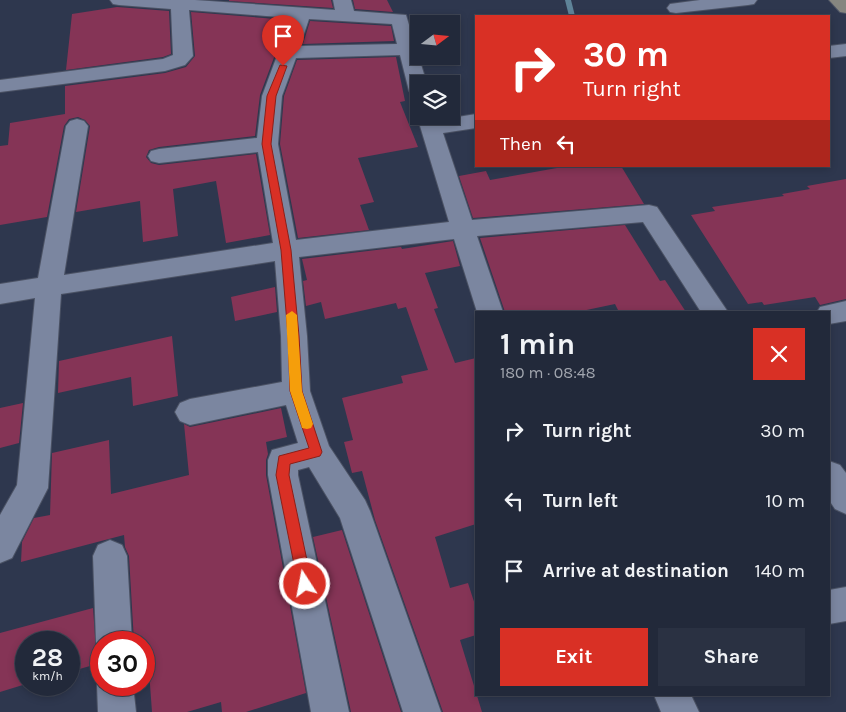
<!DOCTYPE html>
<meta charset="utf-8">
<style>
:root{--surface:#22293a;--page:#2a3142;--text:#f1f3f6;--muted:#a2a6af;--line:#3f4554;--accent:#d93025}
body{margin:0;font-family:Karla,sans-serif;background:var(--page);color:var(--text);height:100vh;display:flex;flex-direction:column;font-size:19px;white-space:nowrap}
*{box-sizing:border-box;margin:0}
p{font-size:16px;color:var(--muted)}
.icon{flex:none;width:28px;height:28px;fill:none;stroke:currentColor;stroke-width:2;stroke-linecap:round;stroke-linejoin:round}
.map{position:relative;flex:1;overflow:hidden}
.drawer{position:absolute;left:475px;top:311px;width:355px;height:385px;display:flex;flex-direction:column;background:var(--surface);border-radius:0px;box-shadow:0 2px 8px #0003,0 0 0 1px var(--line)}
.drawer>*{flex:none}
.top-card{position:absolute;left:475px;top:15px;width:355px;height:152px;border-radius:0px;box-shadow:0 2px 8px #0003,0 0 0 1px var(--line);background:#d93025;color:#fff;overflow:hidden}
.needle{width:32px;rotate:74deg}
.tools{position:absolute;left:410px;top:15px;display:grid;gap:10px}
.tools a{display:grid;place-items:center;width:50px;height:50px;border-radius:0px;background:var(--surface);box-shadow:0 2px 8px #0003,0 0 0 1px var(--line);font-size:25px}
.speed{position:absolute;left:15px;top:631px;display:flex;gap:10px;font-size:25px;font-weight:700;text-align:center}
.speed>*{display:grid;place-content:center;width:65px;height:65px;border-radius:50%;background:var(--surface);box-shadow:0 2px 8px #0003,0 0 0 1px var(--line);line-height:1}
.speed small{font-size:12px;font-weight:400}
.speed .limit{border:8px solid #d22;background:#fff;color:#111}
.pin{position:absolute;display:grid;place-items:center;width:42px;height:42px;color:#fff;margin:-51px -21px;border-radius:50% 50% 50% 0;rotate:-45deg;box-shadow:0 0 5px #0007}
.pin .icon{rotate:45deg}
.me{position:absolute;width:55px;margin:-28px;rotate:349deg;stroke-linejoin:round;filter:drop-shadow(0 0 4px #0008)}
.turn{display:flex;align-items:center;gap:18px;height:105px;padding:0 25px;font-size:22px}
.turn .icon{width:65px;height:65px;stroke-width:2.5}
.turn b{display:block;font-size:35px;line-height:42px}
.then{display:flex;align-items:center;height:48px;padding:0 25px;background:#0003;gap:10px;font-size:19px}
.round{display:grid;place-items:center;flex:none;width:52px;height:52px;border-radius:0px;background:var(--page)}
.headline{display:flex;align-items:center;justify-content:space-between;height:85px;padding:0 25px}
h1{font-size:30px;font-weight:700;line-height:38px}
.action{display:flex;gap:10px;margin-top:auto;padding:10px 25px}
.action a{flex:1;height:58px;border-radius:0px;background:var(--accent);color:#fff;font-size:20px;font-weight:700;line-height:58px;text-align:center}
.action a+a{background:var(--page);color:var(--text)}
ul{padding:0;list-style:none}
li{display:flex;align-items:center;gap:15px;height:70px;padding:0 25px}
li div{flex:1}
li b{display:block;font-size:19px}
li em{font-style:normal}
.map>svg:first-child{display:block}
.lines{fill:none;stroke-linecap:round;stroke-linejoin:round}
.stream{fill:#5e8398;fill-rule:evenodd}
.building{fill:#853456}
.street-casing{stroke:#4b5264;stroke-width:2}
.secondary-casing{stroke:#4b5264;stroke-width:2}
.street{fill:#7b86a0;fill-rule:evenodd}
.secondary{fill:#868680;fill-rule:evenodd}
.route{fill:#d93025;stroke:#8d1f18}
.slow{fill:#f59e0b}
</style>
<div class="map">
<svg width="846" height="712" viewBox="0 0 846 712">
<rect width="100%" height="100%" fill="#2e374e"/>
<g class="lines">
<path class="stream" d="M565 0H571L575 16H569Z"/>
</g>
<path class="building" d="M229 0H331L333 8 229 1Z
M353 0H387L393 12 355 9Z
M117 7 169 11 171 54 163 57 66 70 72 14Z
M191 12 288 20 260 95 255 136 159 147 149 150 146 157 151 163 159 165 256 154 270 235 226 243 216 181 173 189 178 236 143 242 140 201 76 212 90 126 85 120 78 117 69 119 64 126 47 217 0 225V146L8 145 10 123 65 114V86L165 73 186 67 195 56Z
M310 21 391 26 394 41 303 44Z
M396 57 405 101 400 102 418 147 358 158 374 202 360 205 369 230 298 238 280 144 284 96 297 60Z
M568 166H621L644 204 473 218 459 176 486 171 490 180Z
M846 179V299L820 305 815 297 764 305 762 302 748 304 691 215 715 211 712 207 784 196 782 194 810 189 807 186Z
M625 225 660 281 665 280 686 312H619L615 304 577 312H505L480 238Z
M453 241 460 266 425 273 438 308 434 309 455 363 476 358V524L435 537 450 588 468 583 476 608V635L460 640 482 712H443L375 520 362 471 352 473 344 442 353 440 342 398 403 383 401 376 428 370 406 307 398 309 396 303 325 319 321 302 306 306 303 281 307 280 302 259 401 247 402 249Z
M275 287 277 312 235 321 231 297Z
M172 336 178 396 133 406 131 377 58 393 59 361Z
M23 403 19 443 0 448V408Z
M281 408 287 437 266 442 268 454 266 460V475L306 693 246 712H222L221 702 187 712H152L148 657 144 658V642H134L129 556 125 547 124 535 21 562 22 542 34 518 50 515 52 453 109 440 111 494 189 475 184 424 190 427Z
M342 530 401 712H351L313 537Z
M93 608 97 664 69 672V642H26V684L0 692V633Z"/>
<g class="lines">
<defs>
<path id="street" d="M110 0H195L335 10 333 0H351L354 11 406 15 427 84H419V97L412 95 409 91 400 55 296 58 282 96 278 144 296 240 449 222 417 116 419 113V116H438L439 120 476 114V128L443 133 472 220 649 205 657 207 728 312H701L643 222 477 236 503 312H477L454 239 299 257 307 336 310 391 329 446 365 500 370 511 441 712H403L340 518 309 467 298 470V475L349 712H311L268 475V460L272 450 298 443 286 405 190 425 180 421 175 412 180 403 190 399 282 382 281 336 275 261 61 294 48 488 12 558 0 563V515L17 485 35 298 0 304V284L38 278 66 126 70 121 77 119 84 121 88 126 64 275 273 243 258 152 159 163 151 161 148 156 151 151 159 149 257 138 262 96 291 18 189 10 193 56 185 65 165 71 0 92V80L163 59 173 55 171 9 119 5 113 4ZM309 19 392 24 397 44 300 46Z
M700 0H757L754 4 748 5 676 13 670 12 667 8 670 4Z
M846 44V56L829 58V46Z
M846 301V321L829 324V312H817L820 307Z
M829 461 840 465 846 473V514L835 509 829 500Z
M110 540 122 545 127 556 132 642H101V654L96 642 93 556 98 545Z
M846 587V621L829 624V590Z
M101 674V685H133L136 712H98L97 685Z
M654 695H691L699 712H661Z"/>
<path id="secondary" d="M829 0H846V13L840 12Z"/>
</defs>
<use href="#street" class="street-casing"/>
<use href="#secondary" class="secondary-casing"/>
<use href="#street" class="street"/>
<use href="#secondary" class="secondary"/>
</g>
<path class="route" d="M280 65 287 66 276 96 271 144 291 250 299 336 302 391 322 452 320 456 290 464 289 475 312 584 310 589 305 591 300 589 298 584 276 475 279 456 309 448 290 391 288 336 281 250 262 144 267 96Z"/>
<path class="slow" d="M292 311 297 315 302 391 313 424 311 428 307 429 302 428 301 424 290 391 286 315Z"/>
</svg>
<div class="tools">
<a><svg class="needle" viewBox="-14 -14 28 28"><path d="M0-13l5 13h-10z" fill="#e53935"/><path d="M0 13l5-13h-10z" fill="#a2a6af"/></svg></a>
<a><svg class="icon" aria-label="layers" viewBox="0 0 24 24"><path d="M12 4l9 5-9 5-9-5zM3 14l9 5 9-5"/></svg></a>
</div>
<div class="speed"><div>28<small>km/h</small></div><div class="limit">30</div></div>
<div class="pin" style="left:283px;top:66px;background:#d93025"><svg class="icon" aria-label="arrive" viewBox="0 0 24 24"><path d="M6 21V4h12l-3 4 3 4H6"/></svg></div>
<svg class="me" style="left:305px;top:584px" viewBox="-20 -20 40 40"><circle r="17" fill="#d93025" stroke="#fff" stroke-width="3"/><path d="M0-11L8 9 0 5-8 9z" fill="#fff"/></svg>
<div class="top-card">
<div class="turn"><svg class="icon" aria-label="right" viewBox="0 0 24 24"><path d="M7 20v-9h11M14 6l5 5-5 5"/></svg><div><b>30 m</b>Turn right</div></div>
<div class="then">Then<svg class="icon" aria-label="left" viewBox="0 0 24 24"><path d="M17 20v-9H6M10 6l-5 5 5 5"/></svg></div>
</div>
<section class="drawer">
<div class="headline"><div><h1>1 min</h1><p>180 m · 08:48</p></div><a class="round" style="background:#d93025;color:#fff"><svg class="icon" aria-label="close" viewBox="0 0 24 24"><path d="M6 6l12 12M18 6L6 18"/></svg></a></div>
<ul>
<li><svg class="icon" aria-label="right" viewBox="0 0 24 24"><path d="M7 20v-9h11M14 6l5 5-5 5"/></svg><div><b>Turn right</b></div><em>30 m</em></li>
<li><svg class="icon" aria-label="left" viewBox="0 0 24 24"><path d="M17 20v-9H6M10 6l-5 5 5 5"/></svg><div><b>Turn left</b></div><em>10 m</em></li>
<li><svg class="icon" aria-label="arrive" viewBox="0 0 24 24"><path d="M6 21V4h12l-3 4 3 4H6"/></svg><div><b>Arrive at destination</b></div><em>140 m</em></li>
</ul>
<div class="action"><a>Exit</a><a>Share</a></div>
</section>
</div>
